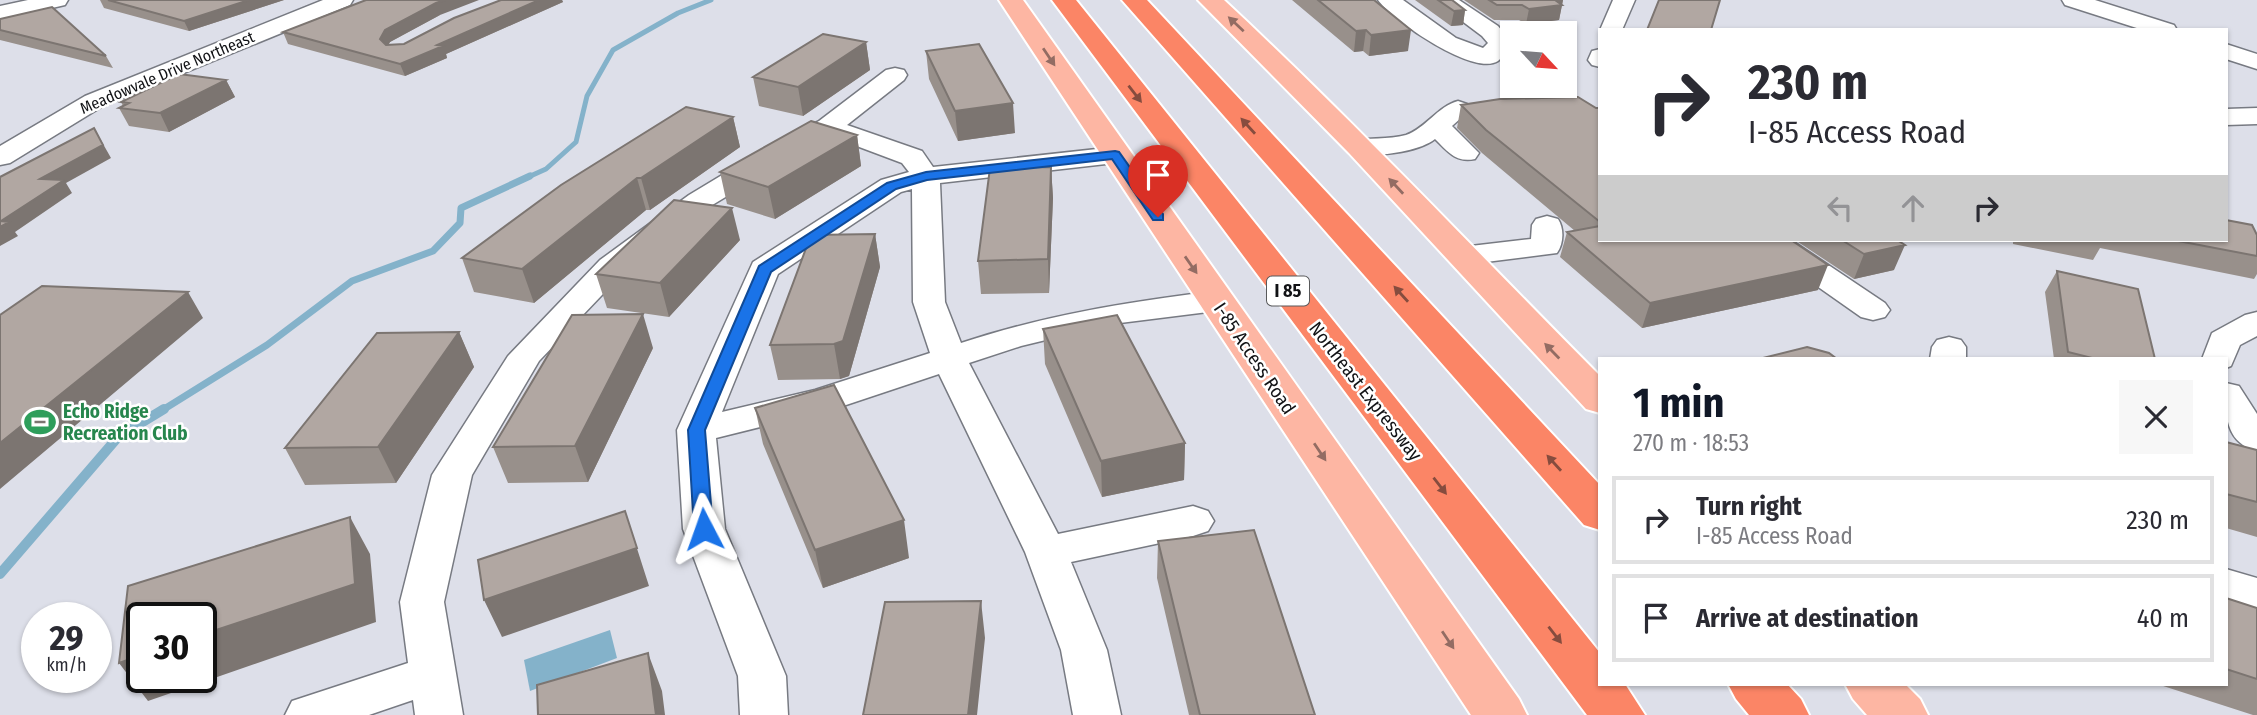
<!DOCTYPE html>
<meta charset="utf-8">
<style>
:root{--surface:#fff;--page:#f7f7f7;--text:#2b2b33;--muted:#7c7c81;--line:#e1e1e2;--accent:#111827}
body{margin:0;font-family:"Fira Sans Condensed",sans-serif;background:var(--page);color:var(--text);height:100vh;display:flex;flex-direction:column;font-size:26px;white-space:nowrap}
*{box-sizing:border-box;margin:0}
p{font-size:23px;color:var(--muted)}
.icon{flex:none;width:38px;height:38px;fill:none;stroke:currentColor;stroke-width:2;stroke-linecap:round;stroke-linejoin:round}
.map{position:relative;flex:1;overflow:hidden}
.panel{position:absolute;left:1598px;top:357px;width:630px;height:329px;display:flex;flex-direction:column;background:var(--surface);border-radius:0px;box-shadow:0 2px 5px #0004}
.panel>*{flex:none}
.hud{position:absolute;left:1598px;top:28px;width:630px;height:214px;border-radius:0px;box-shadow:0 2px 5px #0004;background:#fff;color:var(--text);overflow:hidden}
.needle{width:46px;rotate:116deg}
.tools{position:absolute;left:1500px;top:21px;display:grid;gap:14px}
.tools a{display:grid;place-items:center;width:77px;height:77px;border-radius:0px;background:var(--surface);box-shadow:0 2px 5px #0004;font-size:35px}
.speed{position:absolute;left:21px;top:602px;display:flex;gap:14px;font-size:35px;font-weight:700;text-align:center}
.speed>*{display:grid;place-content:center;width:91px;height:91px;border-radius:50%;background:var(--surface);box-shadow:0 2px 5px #0004;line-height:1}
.speed small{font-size:18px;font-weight:400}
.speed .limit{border:4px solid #111;border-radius:10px;background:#fff;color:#111}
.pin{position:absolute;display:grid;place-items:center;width:60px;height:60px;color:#fff;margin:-72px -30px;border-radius:50% 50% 50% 0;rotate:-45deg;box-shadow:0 0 7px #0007}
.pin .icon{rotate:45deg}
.me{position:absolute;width:77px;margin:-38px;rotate:356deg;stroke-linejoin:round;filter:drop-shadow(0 0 5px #0008)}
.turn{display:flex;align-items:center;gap:24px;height:147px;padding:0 35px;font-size:32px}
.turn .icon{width:91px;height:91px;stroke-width:2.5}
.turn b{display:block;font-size:49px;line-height:60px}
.lanes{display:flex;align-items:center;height:66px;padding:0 35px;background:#0003;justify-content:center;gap:35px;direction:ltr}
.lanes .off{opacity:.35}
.round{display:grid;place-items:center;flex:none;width:74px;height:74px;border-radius:0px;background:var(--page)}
.headline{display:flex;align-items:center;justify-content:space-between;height:119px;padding:0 35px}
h1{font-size:42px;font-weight:700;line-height:52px;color:var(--accent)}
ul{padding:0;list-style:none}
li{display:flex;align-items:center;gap:21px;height:88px;margin:0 14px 10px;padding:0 21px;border:4px solid var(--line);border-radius:0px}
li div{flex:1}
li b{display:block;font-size:26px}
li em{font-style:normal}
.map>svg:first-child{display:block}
.water{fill:#84b2ca}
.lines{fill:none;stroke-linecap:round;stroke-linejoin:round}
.stream-far2{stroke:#84b2ca;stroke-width:5}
.stream-far1{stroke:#84b2ca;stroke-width:7}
.stream{stroke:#84b2ca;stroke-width:10}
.minor-casing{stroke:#777a82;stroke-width:3}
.major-casing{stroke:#fff;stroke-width:4}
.highway-casing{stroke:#fff;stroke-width:4}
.minor{fill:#fff;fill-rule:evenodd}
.major{fill:#fdb6a3;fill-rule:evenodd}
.highway{fill:#fb8566;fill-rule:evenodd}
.wall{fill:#98908b}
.shaded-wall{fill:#7c7571}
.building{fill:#b1a7a2;stroke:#7c7571;stroke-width:2}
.oneway{fill:#936c63}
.oneway2{fill:#864c3e}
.route{fill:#1a73e8;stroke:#114b97;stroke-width:2}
.labels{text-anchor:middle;stroke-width:5;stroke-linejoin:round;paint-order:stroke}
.far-street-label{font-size:16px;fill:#111215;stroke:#fff}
.shield{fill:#fff;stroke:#58595b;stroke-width:2}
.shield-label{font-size:18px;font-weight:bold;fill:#111215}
.street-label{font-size:19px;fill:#111215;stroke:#fff}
.leisure-label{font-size:19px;font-weight:bold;fill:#27864d;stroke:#fff;text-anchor:start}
</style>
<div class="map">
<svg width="2257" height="715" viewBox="0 0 2257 715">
<rect width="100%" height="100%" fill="#dddfe9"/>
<path class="water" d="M610 630 617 658 530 691 524 660Z"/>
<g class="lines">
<path class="stream-far2" d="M526 178 546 169 576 142 587 96 613 50 678 13 711 0"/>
<path class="stream-far1" d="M161 411 267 345 352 281 433 251 460 223 461 208 530 176"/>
<path class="stream" d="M0 574 118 437 164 409"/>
<defs>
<path id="minor" d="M28 0H68L65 5 0 20V6Z
M323 0H353L350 5 103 106 10 163 0 165V146L85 96Z
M1378 0H1403L1456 38 1483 48 1488 43 1482 36 1434 0H1459L1498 26 1512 43C1508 48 1503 57 1498 61 1474 77 1392 20 1378 0Z
M1613 0H1635L1622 30H1600Z
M2062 0H2095L2174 25 2177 30H2143L2065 5Z
M2226 44 2257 54V69L2226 59Z
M1600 49V67L1592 65 1588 60 1592 51Z
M895 68 904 70 907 75 904 80 847 125 922 151 933 167 1115 147 1125 149 1129 155 1125 161 1115 163 940 183 945 302 961 343C1045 315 1128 302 1216 291L1228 294 1232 301 1228 308 1216 311 1112 324 1021 346 969 363 1058 534 1193 506 1208 511 1214 521 1208 531 1193 536 1071 562 1107 650 1121 715H1073L1061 650 1025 552 939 374 837 408 716 438 725 529 786 676 788 715H740L738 676 683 529 677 430 753 262 881 180 909 172 902 163 830 136 814 142 805 140 801 134 805 128 819 121 886 70ZM912 189 913 302 930 353 815 390 722 412 778 274 901 192Z
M1458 101 1467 104 1471 109 1452 126 1479 153 1475 159C1456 163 1448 152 1435 139 1417 153 1371 158 1349 153L1345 147 1349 141C1368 137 1388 140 1406 135 1425 129 1438 106 1458 101Z
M2257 108V124L2226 125V109Z
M762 155 772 157 776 163 772 169 709 207 622 274 539 361 472 475 444 602 463 715H415L413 700 369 715H285L292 701 408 663 400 602 432 475 508 356 600 260 689 195 752 157Z
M1547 216 1558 219C1564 228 1564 243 1557 253L1462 265 1451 263 1446 256 1451 249 1462 247 1531 239 1532 225 1536 219Z
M1756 240H1791L1885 303 1890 310 1885 317 1873 320 1861 317 1760 246Z
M2257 312V336L2240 345 2231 366 2226 368V359H2202L2212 333 2245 315Z
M1949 337 1961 340 1966 347V359H1930L1932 347 1937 340Z
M2226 383 2239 386 2257 414V451C2223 442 2226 412 2226 383Z
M2226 569 2257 578V612L2226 602Z"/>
<path id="major" d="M999 0H1023L1519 699 1527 715H1471Z
M1198 0H1224C1354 121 1475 250 1600 376V413L1586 409 1349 153Z
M1845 684H1905L1920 699 1928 715H1867L1853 699Z"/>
<path id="highway" d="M1052 0H1076L1600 653V684H1625L1645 715H1587Z
M1122 0H1147L1600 485V530L1584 525Z
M1728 684H1787L1801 699 1809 715H1749L1736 699Z"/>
</defs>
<use href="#minor" class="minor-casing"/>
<use href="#major" class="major-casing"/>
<use href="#highway" class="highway-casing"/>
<use href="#minor" class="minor"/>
<use href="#major" class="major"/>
<use href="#highway" class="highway"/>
</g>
<path class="wall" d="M100 0H284L189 31 104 8Z
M501 0H562L563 2 446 54 447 58 405 76 288 44 283 32 440 15 390 42 388 45 404 44Z
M1292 0H1374L1408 51 1369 56 1363 51 1354 52Z
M1415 0H1452L1465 10 1463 25 1451 26Z
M1464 0H1563L1559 20 1526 24 1519 20H1494Z
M0 19 106 56 113 68 0 40Z
M866 42 870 70 803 116 759 106 753 77Z
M926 51 1015 133 958 141 929 79Z
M226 80 235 97 169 132 129 126 119 108 123 106 121 102Z
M1461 105 1600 108V240L1818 290 1642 328 1560 257 1567 232 1575 231 1482 153 1457 128Z
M733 117 740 147 650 210H646L534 303 474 292 462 258Z
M857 135 861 166 775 219 727 204 720 172Z
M1051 167 1053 198 1049 293 981 294 978 261Z
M875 234 880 267 849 376 840 379 778 380 770 345Z
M2257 235V274L2254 279 2100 248 2093 260 2013 244V240H2226Z
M740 240 669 317 607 308 596 274Z
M1795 240H1897L1894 270 1854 279Z
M2057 271 2155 359H2054L2045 292Z
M1043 329 1185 443 1184 480 1102 497 1045 364Z
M459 332 474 367 396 483 305 485 285 448Z
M653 348 588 482 508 483 493 447Z
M755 408 909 558 823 588 763 444Z
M2226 442 2257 450V537L2226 528Z
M1158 541 1315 715H1189L1157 578Z
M2226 598 2257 608V715H2253L2157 684H2226Z"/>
<path class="shaded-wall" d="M249 0H284L189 31 184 21Z
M445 0H479L440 15 390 42 385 51 380 39 385 30 436 3Z
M539 0H562L563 2 446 54 447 58 405 76 400 64 437 45Z
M1555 0H1563L1559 20 1526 24 1529 9Z
M1465 10 1463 25 1451 26 1454 11Z
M1366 30 1363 51 1354 52 1356 31Z
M1411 30 1408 51 1369 56 1371 35Z
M866 42 870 70 803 116 798 87Z
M226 80 235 97 169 132 160 113Z
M1013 103 1015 133 958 141 955 111Z
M733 117 740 147 650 210 641 178Z
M94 128 111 158 66 183 72 193 15 232 18 236 0 246V227L1 221 40 179Z
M857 135 861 166 775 219 768 187Z
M1051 167 1053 198 1049 293 1048 259Z
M637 178 646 210 534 303 522 269Z
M732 208 740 240 669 317 660 283Z
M875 234 880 267 849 376 840 379 834 344Z
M1905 245 1894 270 1854 279 1864 254Z
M1828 265 1818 290 1642 328 1650 303Z
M188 292 203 318 0 489V443Z
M643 314 653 348 588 482 575 446Z
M459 332 474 367 396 483 378 447Z
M1185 443 1184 480 1102 497 1101 461Z
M625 511 649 586 502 637 484 600Z
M350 517 370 554 376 622 148 701 119 663 142 655V677H201V635Z
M904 520 909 558 823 588 815 550Z
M981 601 985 638 977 715H968Z
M648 653 662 691 665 715H656Z"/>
<path class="building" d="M108 0H249L184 21Z
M366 0H445L436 3 385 30 380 39 386 45 404 44 454 18 501 0H539L437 45 443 46 400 64 283 32Z
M1318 0H1374L1411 30 1371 35 1366 30 1356 31Z
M1438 0H1452L1465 10 1454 11Z
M1489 0H1558H1555L1562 5 1529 9 1522 5H1497Z
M1659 0H1720L1711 30H1647Z
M52 7 106 56 0 30V19Z
M823 34 866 42 798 87 753 77Z
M979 44 1013 103 955 111 926 51Z
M179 74 226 80 160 113 119 108 129 103 121 102Z
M1578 97 1596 108H1600V222L1486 130 1461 105 1500 99Z
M686 107 733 117 641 178H637L522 269 462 258 561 185Z
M811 121 857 135 768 187 720 172Z
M94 128 103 145 40 179 64 180 1 221 9 222 0 227V177Z
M1051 167 1048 259 978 261 990 168Z
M674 200 732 208 660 283 596 274Z
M2226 220 2252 225 2257 235V256L2173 240H2226Z
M1600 226V240H1791L1828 265 1650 303 1567 232Z
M875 234 843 341 834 344 770 345 811 235Z
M1842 240H1897L1905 245 1864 254Z
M2057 271 2138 289 2155 359H2096L2068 352Z
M42 286 188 292 0 443V315Z
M643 314 575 446 493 447 572 315Z
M1117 315 1185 443 1101 461 1043 329Z
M459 332 378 447 285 448 377 333Z
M1807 347 1829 353 1837 359H1759Z
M834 385 904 520 815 550 755 408Z
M2226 442 2257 450V502L2226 494Z
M625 511 637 548 484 600 478 560Z
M350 517 355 584 201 635V618H142V655L119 663 128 586Z
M1254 530 1315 715H1200L1158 541Z
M2226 598 2257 608V679L2226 669Z
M981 601 968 715H863L885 602Z
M648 653 656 715H538L537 685Z"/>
<defs><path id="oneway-solid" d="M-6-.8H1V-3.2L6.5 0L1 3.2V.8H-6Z" transform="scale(1.75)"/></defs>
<g class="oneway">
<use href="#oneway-solid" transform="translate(1236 24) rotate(-137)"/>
<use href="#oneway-solid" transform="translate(1049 57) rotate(56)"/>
<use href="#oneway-solid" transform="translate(1396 186) rotate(-133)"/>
<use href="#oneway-solid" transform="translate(1191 265) rotate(55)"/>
<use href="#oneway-solid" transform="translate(1552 351) rotate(-134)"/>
<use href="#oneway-solid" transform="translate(1320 452) rotate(56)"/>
<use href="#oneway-solid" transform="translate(1448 640) rotate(56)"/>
</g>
<g class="oneway2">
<use href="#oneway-solid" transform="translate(1135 94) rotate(52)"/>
<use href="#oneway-solid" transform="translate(1248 126) rotate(-132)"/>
<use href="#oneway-solid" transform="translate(1401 294) rotate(-132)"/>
<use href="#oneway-solid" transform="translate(1554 463) rotate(-132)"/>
<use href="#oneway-solid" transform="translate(1440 486) rotate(52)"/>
<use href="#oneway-solid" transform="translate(1555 635) rotate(52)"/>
</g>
<path class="route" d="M1115 151 1119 152 1163 214V220H1153L1112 159 927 180 896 189 771 272 705 430 713 529 711 534H697L694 529 688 430 759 266 887 183 926 172Z"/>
<defs>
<symbol id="stadium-bare" viewBox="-9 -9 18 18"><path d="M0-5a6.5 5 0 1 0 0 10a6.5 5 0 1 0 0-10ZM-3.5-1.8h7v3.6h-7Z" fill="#2e9e5b" stroke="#fff" stroke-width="2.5" paint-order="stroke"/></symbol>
</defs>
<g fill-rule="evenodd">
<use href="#stadium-bare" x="18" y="400" width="44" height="44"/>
</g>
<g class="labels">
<g class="far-street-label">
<text transform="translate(167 72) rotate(-23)" y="6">Meadowvale Drive Northeast</text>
</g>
<rect class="shield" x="1267" y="276.5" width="42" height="29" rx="5"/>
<g class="shield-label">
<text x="1288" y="297">I 85</text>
</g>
<g class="street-label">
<text transform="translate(1255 358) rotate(56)" y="7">I-85 Access Road</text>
<text transform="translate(1366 391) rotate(52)" y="7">Northeast Expressway</text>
</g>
<g class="leisure-label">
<text x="63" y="418">Echo Ridge<tspan x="63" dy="22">Recreation Club</tspan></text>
</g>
</g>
</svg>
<div class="tools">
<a><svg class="needle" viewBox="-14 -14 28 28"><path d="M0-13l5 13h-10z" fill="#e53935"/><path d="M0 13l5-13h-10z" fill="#7c7c81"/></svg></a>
</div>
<div class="speed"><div>29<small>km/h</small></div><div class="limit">30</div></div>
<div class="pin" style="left:1158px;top:217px;background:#d93025"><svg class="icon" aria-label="arrive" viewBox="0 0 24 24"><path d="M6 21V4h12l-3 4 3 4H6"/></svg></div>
<svg class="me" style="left:704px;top:529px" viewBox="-20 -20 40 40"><path d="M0-17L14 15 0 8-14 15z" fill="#1a73e8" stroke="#fff" stroke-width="4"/></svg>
<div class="hud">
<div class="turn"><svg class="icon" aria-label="right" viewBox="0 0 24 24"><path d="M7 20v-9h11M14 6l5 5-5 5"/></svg><div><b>230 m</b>I-85 Access Road</div></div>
<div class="lanes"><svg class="icon off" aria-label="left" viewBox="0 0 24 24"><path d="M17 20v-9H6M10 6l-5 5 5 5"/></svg><svg class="icon off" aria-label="ahead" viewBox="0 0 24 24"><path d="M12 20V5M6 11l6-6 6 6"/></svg><svg class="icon" aria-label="right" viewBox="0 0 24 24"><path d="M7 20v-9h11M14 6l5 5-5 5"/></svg></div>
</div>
<section class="panel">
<div class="headline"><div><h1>1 min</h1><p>270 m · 18:53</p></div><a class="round"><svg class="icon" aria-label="close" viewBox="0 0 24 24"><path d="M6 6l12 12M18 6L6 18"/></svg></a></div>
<ul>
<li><svg class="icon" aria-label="right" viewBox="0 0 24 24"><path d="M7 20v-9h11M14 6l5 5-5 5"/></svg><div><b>Turn right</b><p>I-85 Access Road</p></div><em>230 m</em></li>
<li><svg class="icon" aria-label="arrive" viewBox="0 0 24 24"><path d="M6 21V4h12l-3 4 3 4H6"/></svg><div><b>Arrive at destination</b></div><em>40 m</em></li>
</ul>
</section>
</div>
